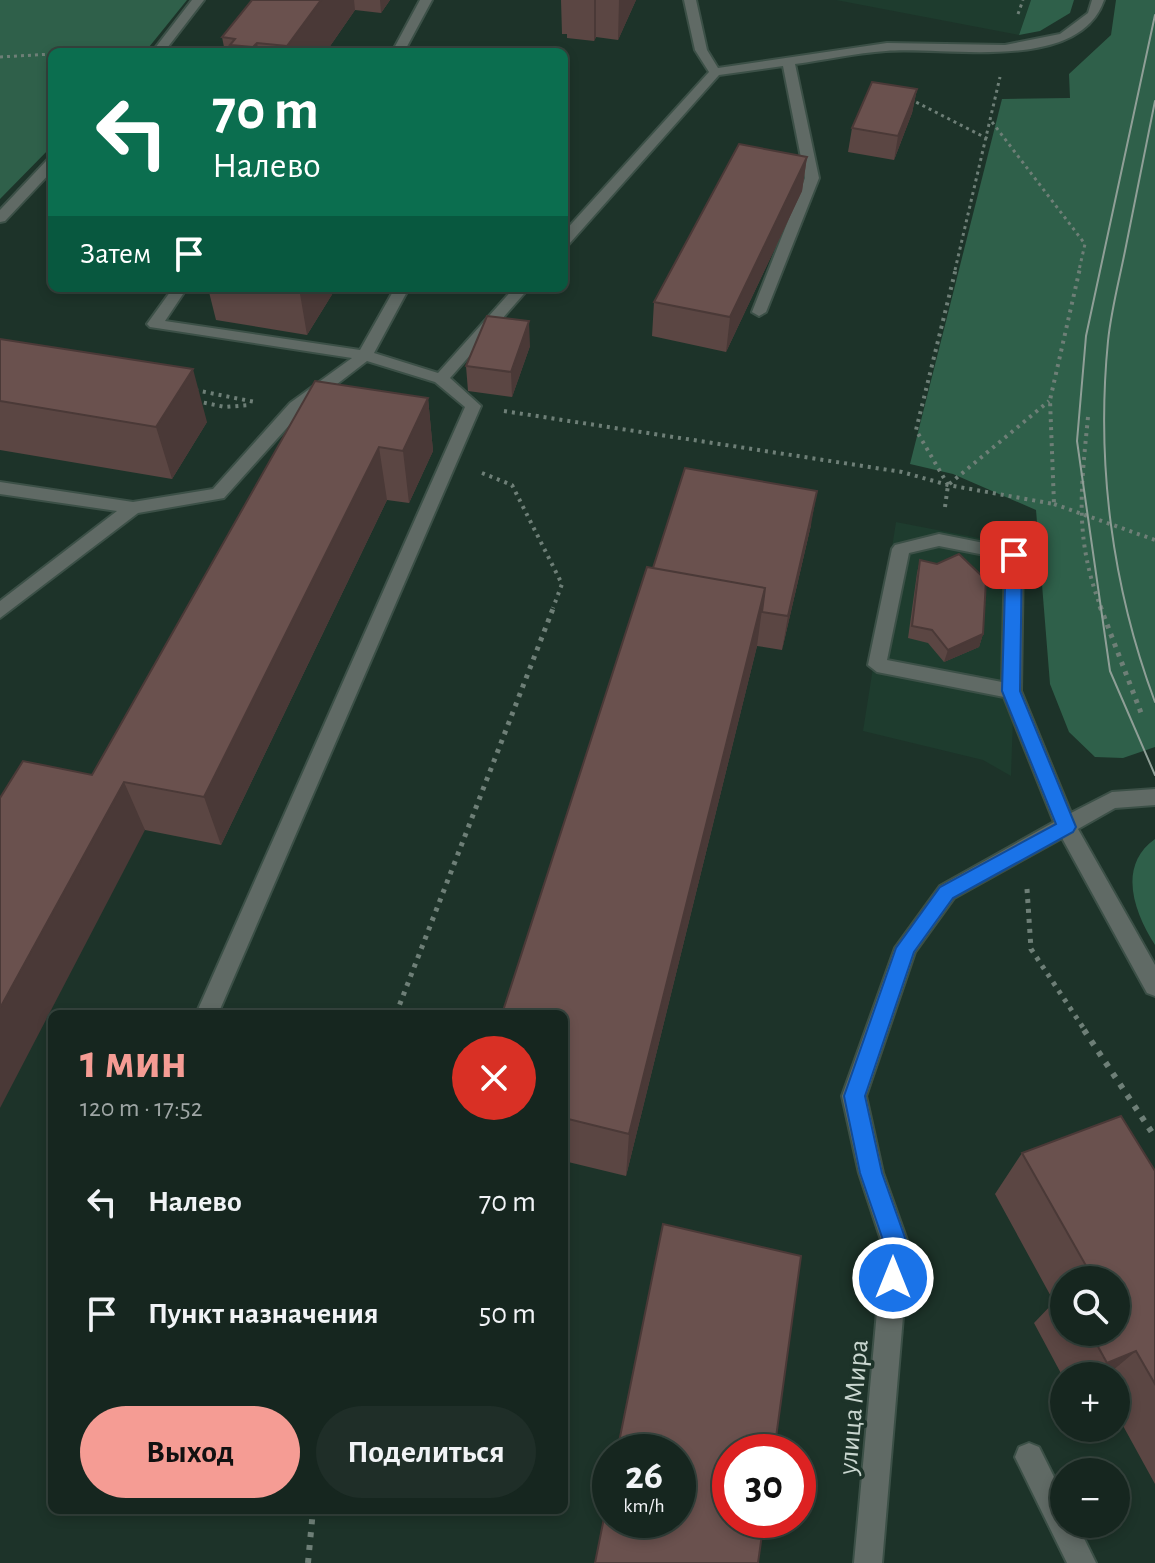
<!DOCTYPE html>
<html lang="ru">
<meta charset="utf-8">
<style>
:root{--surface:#16261f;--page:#1f2e28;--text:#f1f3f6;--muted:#9ea5a4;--line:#35433d;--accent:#f59c94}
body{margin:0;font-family:"Alegreya Sans",sans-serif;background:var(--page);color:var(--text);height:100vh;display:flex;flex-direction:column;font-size:30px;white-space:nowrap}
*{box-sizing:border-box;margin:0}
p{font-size:26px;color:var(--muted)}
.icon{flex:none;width:44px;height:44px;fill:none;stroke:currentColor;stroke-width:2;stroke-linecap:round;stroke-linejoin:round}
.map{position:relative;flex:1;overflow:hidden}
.sheet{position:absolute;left:48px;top:1010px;width:520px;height:504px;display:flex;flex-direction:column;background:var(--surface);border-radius:12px;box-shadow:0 4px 12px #0003,0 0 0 2px var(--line)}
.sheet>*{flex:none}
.hud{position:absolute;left:48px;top:48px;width:520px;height:244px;border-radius:12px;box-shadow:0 4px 12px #0003,0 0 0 2px var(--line);background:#0b6e4f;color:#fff;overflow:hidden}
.fabs{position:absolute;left:1050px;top:1266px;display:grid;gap:16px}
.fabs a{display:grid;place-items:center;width:80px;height:80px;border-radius:50%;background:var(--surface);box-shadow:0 4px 12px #0003,0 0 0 2px var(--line);font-size:40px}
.speed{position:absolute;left:592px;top:1434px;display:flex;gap:16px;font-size:40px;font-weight:700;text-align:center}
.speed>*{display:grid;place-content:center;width:104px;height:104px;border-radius:50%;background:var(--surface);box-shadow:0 4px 12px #0003,0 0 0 2px var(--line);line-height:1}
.speed small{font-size:20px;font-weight:400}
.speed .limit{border:12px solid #d22;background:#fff;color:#111}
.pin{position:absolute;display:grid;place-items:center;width:68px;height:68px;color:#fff;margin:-34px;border-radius:16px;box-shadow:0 4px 12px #0006}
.me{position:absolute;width:88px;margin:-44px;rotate:0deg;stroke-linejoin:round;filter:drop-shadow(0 0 6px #0008)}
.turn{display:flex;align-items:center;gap:28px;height:168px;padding:0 32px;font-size:36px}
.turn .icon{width:104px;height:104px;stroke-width:2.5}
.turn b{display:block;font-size:56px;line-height:68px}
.then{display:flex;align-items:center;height:76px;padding:0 32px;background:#0003;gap:16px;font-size:30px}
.round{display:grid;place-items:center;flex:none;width:84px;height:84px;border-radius:42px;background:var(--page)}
.overview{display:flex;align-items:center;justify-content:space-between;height:136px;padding:0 32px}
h1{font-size:48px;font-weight:700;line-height:60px;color:var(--accent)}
.button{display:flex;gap:16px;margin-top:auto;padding:16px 32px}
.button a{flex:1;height:92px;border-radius:48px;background:var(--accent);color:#111;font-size:32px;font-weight:700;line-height:92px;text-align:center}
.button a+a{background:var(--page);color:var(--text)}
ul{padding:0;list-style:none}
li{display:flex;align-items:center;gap:24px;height:112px;padding:0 32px}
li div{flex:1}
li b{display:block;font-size:30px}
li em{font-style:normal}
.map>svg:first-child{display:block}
.built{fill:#1e3c2e}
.green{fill:#2f604a}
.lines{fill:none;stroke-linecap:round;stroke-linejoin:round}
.minor-casing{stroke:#3c5047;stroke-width:4}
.path-far3{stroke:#6e7f77;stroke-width:3;stroke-dasharray:3 4;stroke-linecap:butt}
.path-far2{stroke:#6e7f77;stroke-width:4;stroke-dasharray:3 5;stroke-linecap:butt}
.path-far1{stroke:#6e7f77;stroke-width:5;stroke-dasharray:4 6;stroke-linecap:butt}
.path{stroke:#6e7f77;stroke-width:6;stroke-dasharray:5 8;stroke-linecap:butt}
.minor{fill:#606a65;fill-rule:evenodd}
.tram{stroke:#8f9f97;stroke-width:2}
.wall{fill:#5b4643;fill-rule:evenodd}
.shaded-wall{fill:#4a3937}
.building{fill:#6a514e;stroke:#4a3937;stroke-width:2}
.route{fill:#1a73e8;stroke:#114b97;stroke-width:2}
.labels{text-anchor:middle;stroke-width:7;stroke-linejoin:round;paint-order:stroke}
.street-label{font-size:28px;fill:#c9d6cf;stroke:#1d3329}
</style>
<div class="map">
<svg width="1155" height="1563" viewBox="0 0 1155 1563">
<rect width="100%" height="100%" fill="#1d3329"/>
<path class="built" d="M836 0H1031L1019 35Z
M896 522 1019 546 1011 776 983 760 863 731Z"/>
<path class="green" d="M0 0H187L145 52H52V146L0 199Z
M1031 0H1074L1070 13 1040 31 1019 35Z
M1116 0H1155V747L1123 758 1095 757 1069 732 1050 684 1036 510 953 474 910 464 1002 99 1070 98 1069 74 1111 35Z
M1155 839V945C1134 912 1117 866 1155 839Z"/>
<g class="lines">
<defs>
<path id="minor" d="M192 0H204L164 52H152Z
M420 0H432L404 52H392Z
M684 0H696L707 50 718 68 887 43 1005 45 1060 34 1088 13 1092 0H1104C1079 74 945 46 886 51 856 53 825 60 795 64L819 178 766 312 759 316 752 312 805 178 783 66 719 75 569 244 564 245V232L709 72 695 50Z
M52 159V171L5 221 0 222V210L47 160Z
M173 288H187L165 321 360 350 395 288H409L374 353 438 373 514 288H529L450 378 481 406 218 1014H196L465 407 435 382 367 361 302 411 224 498 138 513 0 618V601L117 511 0 494V482L133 502 213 489 290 403 352 358 150 327 147 324Z
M939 534 1014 549 1023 555 1021 691 1071 813 1112 792 1155 789V805L1115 808 1078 829 1155 965V996L1147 993 1062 838 954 898 915 952 866 1096 883 1173 909 1246 882 1563H854L883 1246 859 1173 842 1096 895 948 940 886 1054 822 1004 697 877 672 868 665 892 549 895 545ZM939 546 1005 559 1002 682 887 660 909 553Z
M1029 1443 1039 1447 1064 1497V1524H1077L1096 1563H1067L1015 1457 1019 1447Z"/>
</defs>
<use href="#minor" class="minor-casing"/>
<path class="path-far3" d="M1018 14 1023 0
M84 52 127 50
M0 57 52 54
M910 99 988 139
M992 122 1085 244 1079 270
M955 270 1000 77"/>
<path class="path-far2" d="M195 390 255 402
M196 401 225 407 249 405
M504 411 902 472 948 485 1054 504 1050 400 1080 268
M1088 417C1081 490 1074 537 1101 608
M482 473 512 485 562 584 553 608
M948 485 916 430 956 268
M1054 504 1155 540
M945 507 948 485 1049 401"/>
<path class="path-far1" d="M1100 606 1143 718
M1027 889 1031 949 1086 1032
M396 1014 554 606"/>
<path class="path" d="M1084 1030 1155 1137
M308 1563 313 1510"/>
<use href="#minor" class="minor"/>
<path class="tram" d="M1155 15 1086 336 1077 441 1110 671 1155 775
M1155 101C1145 151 1135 201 1125 251 1119 281 1111 311 1108 341 1096 463 1112 587 1155 702"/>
</g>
<path class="wall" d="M252 0H390L381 13 355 10 326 52H225L222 37Z
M561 0H636L618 40 596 37 594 41 567 38V34H562Z
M917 89 912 113 894 160 848 152 852 128Z
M807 157 802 191 726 352 652 336 654 302Z
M208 288H336L307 335 216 320Z
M0 339 207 422 172 479 0 450Z
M530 346 512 397 468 391 466 366Z
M315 381 428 398 433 451 409 503 387 500 221 845 145 830 92 775Z
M811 525 782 650 757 646 626 1176 564 1161V1014L653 568Z
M920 560 983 634 979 647 944 662 928 643 908 638 917 573Z
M1022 1153 1155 1171V1484L1116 1413V1376H1064V1379L1034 1323 1054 1302 995 1194ZM1064 1280H1116V1332H1064Z"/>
<path class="shaded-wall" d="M321 0H354L355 10 326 52H288L287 46Z
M380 0H390L381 13Z
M594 0H596V37L594 41Z
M619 0H636L618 40Z
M257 43 259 52H254L253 47Z
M917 89 912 113 894 160 898 136Z
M807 157 802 191 726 352 730 317Z
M299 288H336L307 335Z
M529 321 530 346 512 397 511 372Z
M193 369 207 422 172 479 156 427Z
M428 398 433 451 409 503 403 451Z
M379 447 387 500 221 845 204 797Z
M817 491 811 525 782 650 788 616Z
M765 588 757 646 626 1176 629 1134Z
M983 634 979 647 944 662 948 650Z
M124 782 145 830 0 1108V1008Z
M1136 1351 1106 1376H1092L1107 1363Z"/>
<path class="building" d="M252 0H321L287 46 257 43 253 47 230 45 235 39 222 37Z
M872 82 917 89 898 136 852 128Z
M739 144 807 157 730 317 654 302Z
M487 316 529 321 511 372 466 366Z
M0 339 193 369 156 427 0 401Z
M315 381 428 398 403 451 379 447 204 797 124 782 0 1008V798L23 761 92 775Z
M685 468 817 491 788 616 762 612 765 588 653 568Z
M959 554 986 580 983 634 948 650 932 630 912 626 920 560 937 564Z
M647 567 765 588 629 1134 564 1118V1014H502Z
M1121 1116 1155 1171V1384L1136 1351 1107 1363 1090 1332H1116V1280H1088L1093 1278 1022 1153Z
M663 1224 801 1256 774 1452H730V1520H764L758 1563H595L610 1488V1520H678V1452H617Z"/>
<path class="route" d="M1014 550 1022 555 1020 691 1076 827 1073 832 953 898 914 952 865 1096 882 1173 908 1246 902 1286 893 1290 885 1286 882 1278 885 1246 860 1173 844 1096 896 948 940 887 1056 824 1002 691 1006 555Z"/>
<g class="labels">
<g class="street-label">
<text transform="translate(852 1407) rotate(-85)" y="10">улица Мира</text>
</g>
</g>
</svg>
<div class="fabs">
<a><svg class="icon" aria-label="search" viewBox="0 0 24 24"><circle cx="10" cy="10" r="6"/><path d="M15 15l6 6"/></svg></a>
<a>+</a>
<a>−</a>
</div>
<div class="speed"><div>26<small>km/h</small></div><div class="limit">30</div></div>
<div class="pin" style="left:1014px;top:555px;background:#d93025"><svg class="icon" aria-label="arrive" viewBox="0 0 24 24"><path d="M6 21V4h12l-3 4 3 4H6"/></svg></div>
<svg class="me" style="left:893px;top:1278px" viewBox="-20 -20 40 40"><circle r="17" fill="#1a73e8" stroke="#fff" stroke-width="3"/><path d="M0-11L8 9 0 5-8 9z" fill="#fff"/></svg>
<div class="hud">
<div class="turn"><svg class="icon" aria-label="left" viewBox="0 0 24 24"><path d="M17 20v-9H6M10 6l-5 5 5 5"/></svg><div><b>70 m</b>Налево</div></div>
<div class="then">Затем<svg class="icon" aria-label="arrive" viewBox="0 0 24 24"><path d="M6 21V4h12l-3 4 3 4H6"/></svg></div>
</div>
<section class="sheet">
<div class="overview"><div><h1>1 мин</h1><p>120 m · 17:52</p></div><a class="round" style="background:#d93025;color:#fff"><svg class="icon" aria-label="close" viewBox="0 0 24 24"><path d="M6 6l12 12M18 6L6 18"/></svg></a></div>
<ul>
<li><svg class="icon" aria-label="left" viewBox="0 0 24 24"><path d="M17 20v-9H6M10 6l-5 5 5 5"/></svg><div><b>Налево</b></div><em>70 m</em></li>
<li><svg class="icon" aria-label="arrive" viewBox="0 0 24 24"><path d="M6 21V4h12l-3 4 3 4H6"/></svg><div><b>Пункт назначения</b></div><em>50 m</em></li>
</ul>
<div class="button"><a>Выход</a><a>Поделиться</a></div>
</section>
</div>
